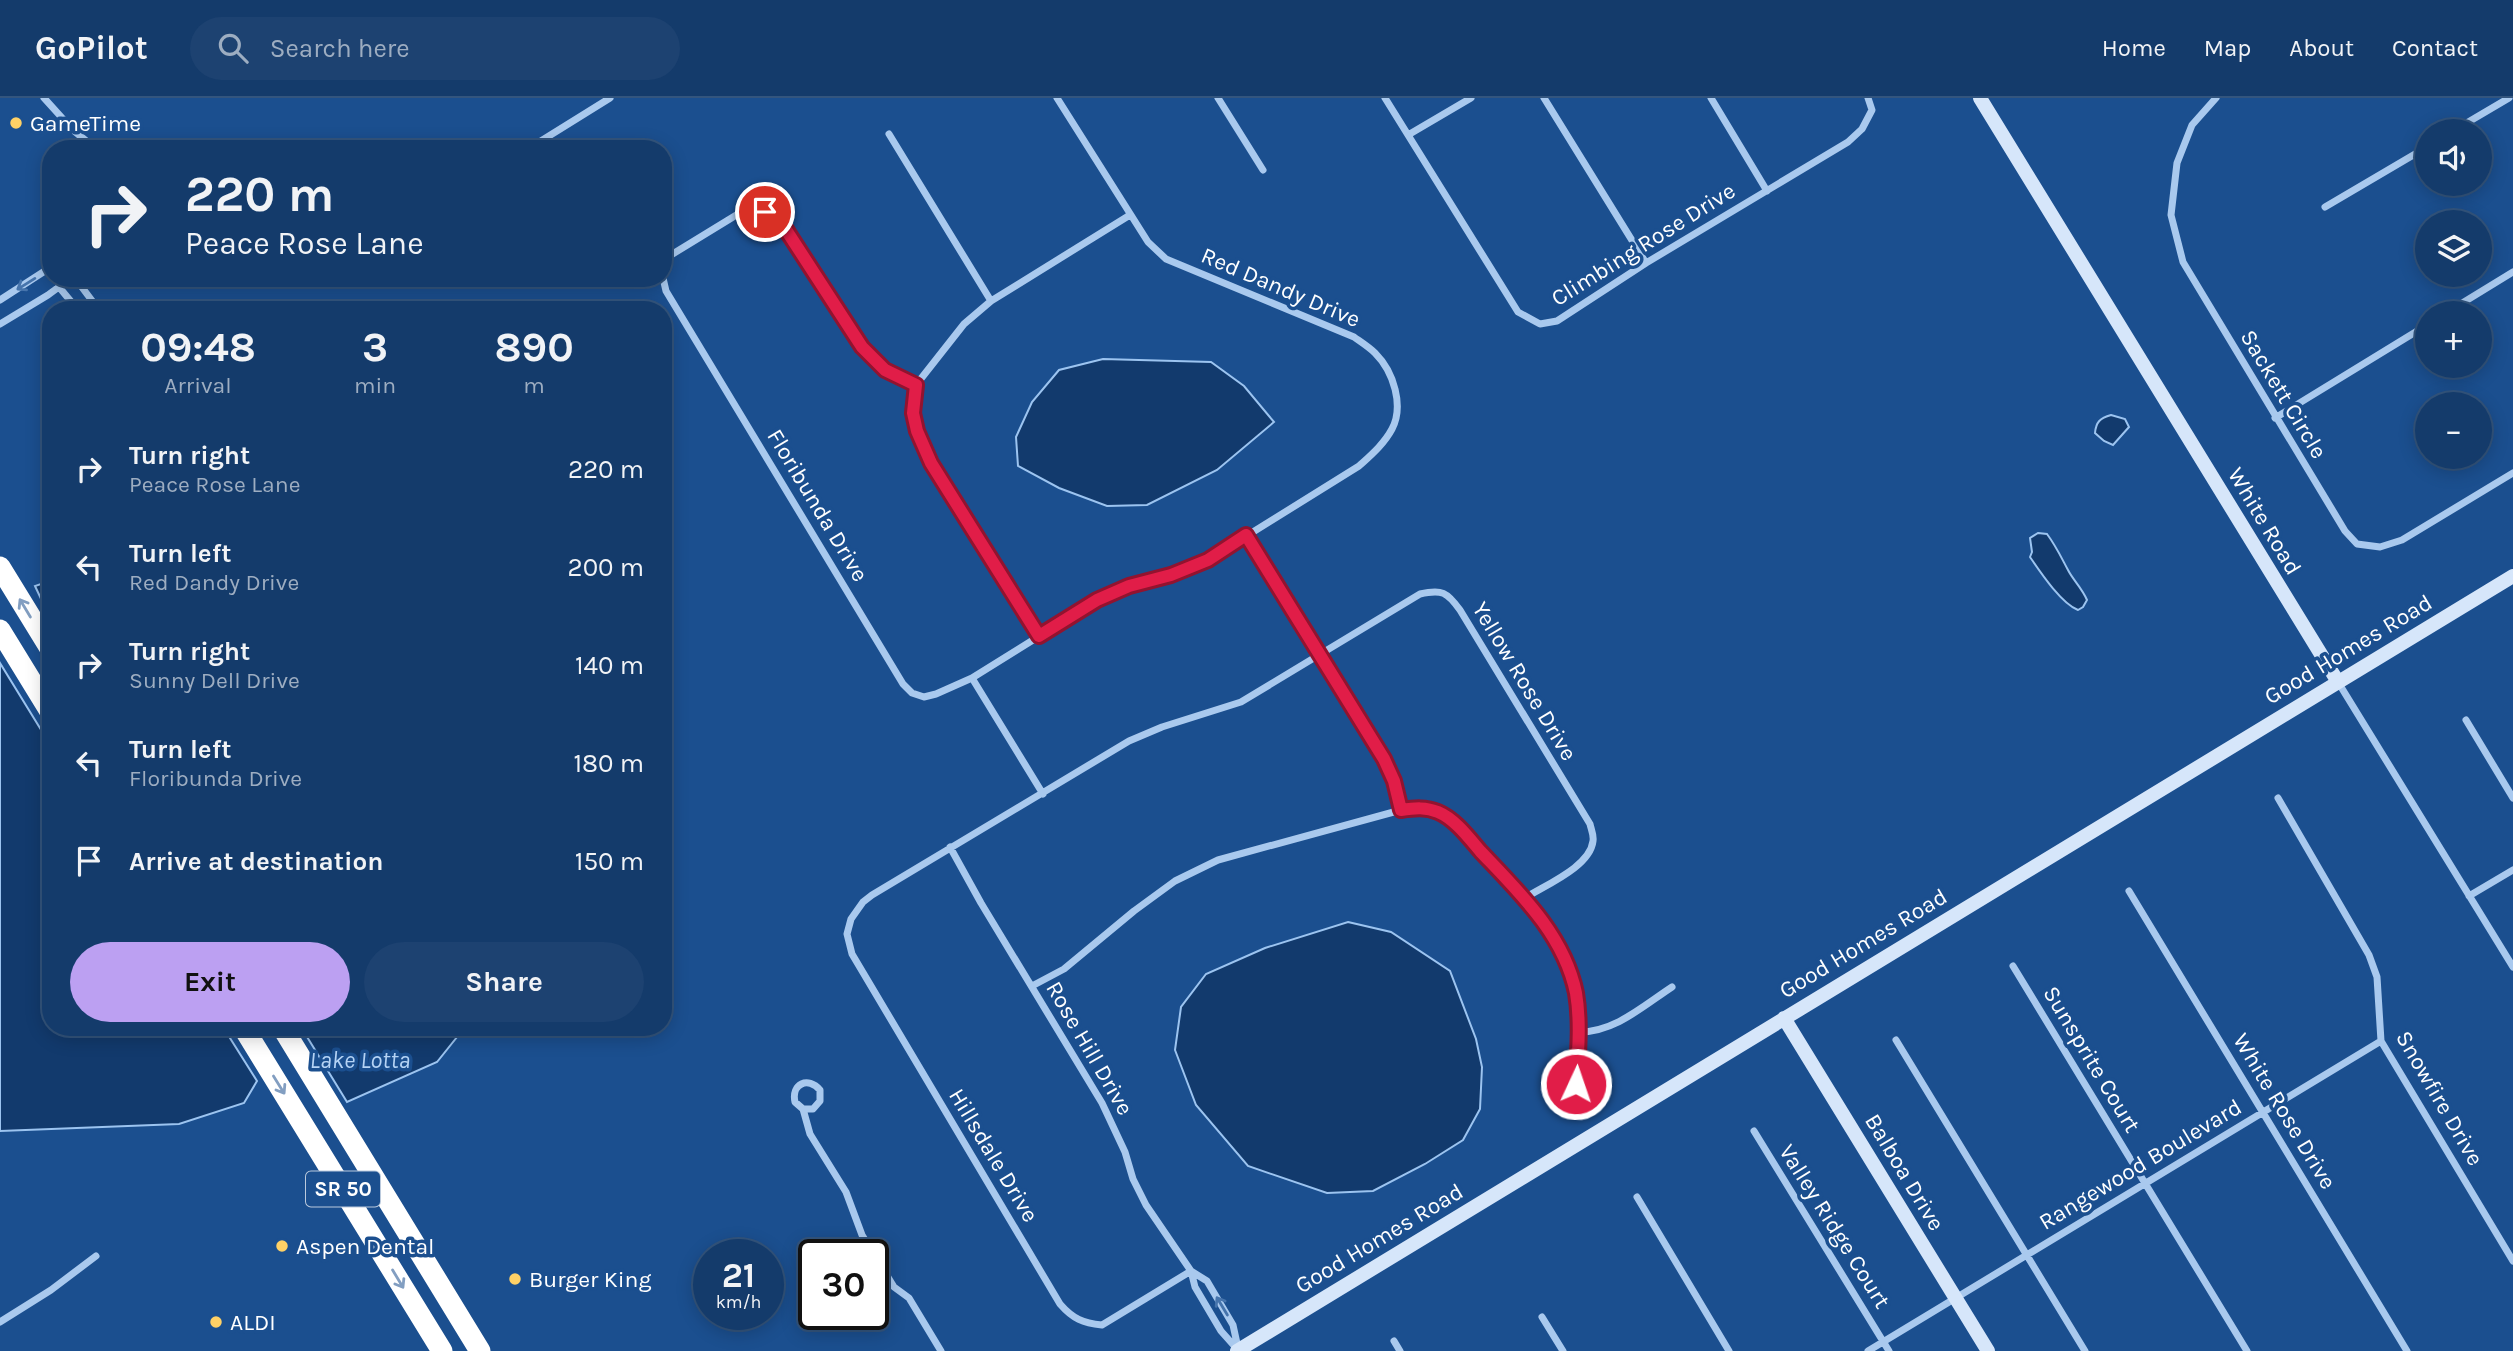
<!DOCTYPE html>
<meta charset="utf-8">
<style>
:root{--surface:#143b6b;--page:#1d4271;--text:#f1f3f6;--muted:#9dadc1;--line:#33557e;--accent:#bca0f2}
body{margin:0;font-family:Karla,sans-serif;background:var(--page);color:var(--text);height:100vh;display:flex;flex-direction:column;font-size:26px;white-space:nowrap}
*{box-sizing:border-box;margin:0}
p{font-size:23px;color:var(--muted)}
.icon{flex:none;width:38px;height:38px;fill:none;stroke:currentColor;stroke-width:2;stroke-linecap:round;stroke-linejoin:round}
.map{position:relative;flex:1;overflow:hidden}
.details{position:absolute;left:42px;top:203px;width:630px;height:735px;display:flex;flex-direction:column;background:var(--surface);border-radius:28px;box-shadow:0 4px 18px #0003,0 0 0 2px var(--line)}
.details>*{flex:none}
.guide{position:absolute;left:42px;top:42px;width:630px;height:147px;border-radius:28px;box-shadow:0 4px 18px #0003,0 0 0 2px var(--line);background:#143b6b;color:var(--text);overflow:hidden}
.controls{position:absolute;left:2415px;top:21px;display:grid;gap:14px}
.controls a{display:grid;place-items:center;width:77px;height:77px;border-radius:50%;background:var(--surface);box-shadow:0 4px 18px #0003,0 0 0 2px var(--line);font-size:35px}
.speed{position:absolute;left:693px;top:1141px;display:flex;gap:14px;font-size:35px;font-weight:700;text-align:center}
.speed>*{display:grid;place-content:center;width:91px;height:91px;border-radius:50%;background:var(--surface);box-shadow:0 4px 18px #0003,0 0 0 2px var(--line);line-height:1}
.speed small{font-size:18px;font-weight:400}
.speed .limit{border:4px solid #111;border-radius:10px;background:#fff;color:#111}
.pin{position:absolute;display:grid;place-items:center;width:60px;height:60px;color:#fff;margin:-30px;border:4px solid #fff;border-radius:50%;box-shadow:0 2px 7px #0007}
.me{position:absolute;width:77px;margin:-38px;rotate:3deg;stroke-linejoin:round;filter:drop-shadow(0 0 5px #0008)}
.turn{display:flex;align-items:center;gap:24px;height:147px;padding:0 28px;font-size:32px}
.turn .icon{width:91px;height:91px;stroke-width:2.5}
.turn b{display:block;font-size:49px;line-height:60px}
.eta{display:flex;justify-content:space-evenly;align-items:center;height:119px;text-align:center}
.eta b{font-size:42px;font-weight:700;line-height:49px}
.button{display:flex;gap:14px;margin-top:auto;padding:14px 28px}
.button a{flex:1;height:80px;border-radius:42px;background:var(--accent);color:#111;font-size:28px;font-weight:700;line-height:80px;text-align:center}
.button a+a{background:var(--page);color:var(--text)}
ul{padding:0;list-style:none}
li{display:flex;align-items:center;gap:21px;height:98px;padding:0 28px}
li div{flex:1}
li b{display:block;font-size:26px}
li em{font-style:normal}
header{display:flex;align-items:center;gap:42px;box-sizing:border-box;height:98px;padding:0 35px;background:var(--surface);border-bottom:2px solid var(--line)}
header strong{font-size:33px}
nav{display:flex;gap:38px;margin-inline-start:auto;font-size:24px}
.search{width:490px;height:63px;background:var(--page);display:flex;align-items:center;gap:18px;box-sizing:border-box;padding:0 24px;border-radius:38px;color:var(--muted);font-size:26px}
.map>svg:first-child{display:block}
.water{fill:#123a6d;stroke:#9cc4f0;stroke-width:2}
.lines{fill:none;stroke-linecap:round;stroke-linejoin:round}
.street{stroke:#a9c9ee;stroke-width:7}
.secondary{stroke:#d6e6fa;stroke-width:14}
.highway{stroke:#fff;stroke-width:21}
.oneway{stroke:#4674ac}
.oneway2{stroke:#829ec1}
.route-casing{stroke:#92132f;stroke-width:18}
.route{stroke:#e11d48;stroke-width:12}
.poi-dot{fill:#ffd166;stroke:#1b4f8f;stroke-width:2.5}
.labels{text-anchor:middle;stroke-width:7;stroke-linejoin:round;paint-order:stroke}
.shield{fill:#1b4f8f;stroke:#bbcadd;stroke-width:2}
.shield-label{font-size:21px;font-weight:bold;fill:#fff}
.poi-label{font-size:23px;fill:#fff;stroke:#1b4f8f;text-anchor:start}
.street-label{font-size:23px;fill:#fff;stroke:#1b4f8f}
.water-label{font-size:24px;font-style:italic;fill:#b5d3f5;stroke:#1b4f8f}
</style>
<header>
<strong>GoPilot</strong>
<div class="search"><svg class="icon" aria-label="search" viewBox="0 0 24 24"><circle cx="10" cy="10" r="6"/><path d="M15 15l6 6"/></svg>Search here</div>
<nav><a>Home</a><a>Map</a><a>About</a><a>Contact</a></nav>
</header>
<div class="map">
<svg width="2513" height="1253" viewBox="0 0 2513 1253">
<rect width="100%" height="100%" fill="#1b4f8f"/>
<path class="water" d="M1103 261 1211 264 1244 288 1274 324 1217 372 1147 407 1107 408 1059 390 1018 368 1016 339 1032 304 1059 272Z
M2111 317 2125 321 2129 329 2113 347 2104 343 2095 335C2096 324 2100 320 2111 317Z
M2038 435 2047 436C2056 448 2061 459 2068 472 2073 482 2082 490 2087 502L2083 509 2078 512C2061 505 2041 475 2030 459L2032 454 2030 440Z
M51 458V522L35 488 47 484Z
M0 565 51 648V929H223L257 983 244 1005 179 1026 0 1033Z
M1348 824 1391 834 1450 873 1476 941 1482 969 1480 1011 1463 1042 1425 1066 1373 1093 1327 1095 1248 1068 1196 1007 1175 952 1181 909 1206 876 1265 850Z
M301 929H465L437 964 347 1004Z"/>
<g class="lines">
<path class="street" d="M44 0 73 32 96 51
M1218 0 1263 72
M1385 0 1518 214 1540 226 1557 223 1646 165 1848 44 1862 31 1872 12 1868 0
M1544 0 1646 165
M1711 0 1767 93
M2216 0 2192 27 2177 65 2171 117 2183 164 2345 433 2357 446 2380 449 2402 442 2513 375
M2453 33 2509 0
M889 36 991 203
M1408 37 1471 0
M528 51 610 0
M2325 109 2427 49
M663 169 671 157 738 116 751 111 765 114 781 124 862 249 885 272 916 287
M58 180 59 189 78 212
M75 180 99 212
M663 180 666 193 903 586 912 595 924 599 936 596 972 580 1097 502 1129 488 1171 477 1208 462 1359 368C1371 357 1384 346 1392 331 1404 308 1394 274 1375 255 1369 249 1361 244 1354 239L1166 161 1148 144 1057 0
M0 202 51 169
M2446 215 2513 174
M0 226 48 197 71 180
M2275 320 2427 227
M1246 437 1384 661 1394 683 1401 712
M1039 538 931 365 917 333 913 315 916 287 964 226 991 203 1130 117
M972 580 1043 696
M2338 584 2513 869
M2466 622 2513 700
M2278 700 2369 857 2377 879 2381 943 2513 1163
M950 749 981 805 1102 1005 1125 1054 1133 1081 1146 1107 1191 1173 1195 1189 1221 1233 1238 1252
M2129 793 2407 1253
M2469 798 2513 772
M2013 868 2247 1253
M1032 888 1064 871 1134 813 1175 783 1218 762 1401 712C1415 710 1426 709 1438 714 1456 721 1469 740 1482 754 1520 795 1564 837 1576 895 1581 925 1577 956 1576 986
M1579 934C1615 934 1643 908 1672 889
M1896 942 2085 1253
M803 1011H813L820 1003V992C808 978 791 986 795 1004L803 1011 810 1036 846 1094 862 1137 894 1189 909 1200 941 1253
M1754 1033 1889 1253
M1637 1099 1729 1253
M1191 1173 1102 1227C1083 1225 1073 1221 1060 1206L852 856 847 836 851 821 863 804 872 797 1129 643 1162 629 1241 604 1420 496C1442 491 1447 494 1460 512L1590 726C1591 731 1594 737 1593 743 1590 769 1545 787 1525 800
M1191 1173 1207 1183 1233 1227 1238 1250
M1542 1219 1563 1253
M0 1224 51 1192 96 1158
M1394 1243 1400 1253
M1868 1253 2381 943"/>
<path class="secondary" d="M1980 0 2338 584
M1784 920 1988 1253
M1237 1253 2513 478"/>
<path class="highway" d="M0 469 51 552
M0 532 51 615
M243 929 442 1253
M282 929 480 1253"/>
</g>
<defs><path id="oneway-shaft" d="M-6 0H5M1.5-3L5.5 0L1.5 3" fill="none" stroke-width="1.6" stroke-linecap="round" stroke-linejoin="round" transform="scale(1.75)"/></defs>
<g class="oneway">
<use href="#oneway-shaft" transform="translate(26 186) rotate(148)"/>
<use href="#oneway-shaft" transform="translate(1222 1208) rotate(-121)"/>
</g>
<g class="oneway2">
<use href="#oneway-shaft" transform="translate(25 510) rotate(-121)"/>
<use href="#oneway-shaft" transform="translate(279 987) rotate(58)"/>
<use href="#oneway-shaft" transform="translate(398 1181) rotate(59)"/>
</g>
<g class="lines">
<defs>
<path id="route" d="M765 114 781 124 862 249 885 272 916 287 913 315 917 333 931 365 1039 538 1097 502 1129 488 1171 477 1208 462 1246 437 1384 661 1394 683 1401 712C1415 710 1426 709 1438 714 1455 721 1469 740 1481 754 1520 795 1564 837 1576 895 1581 925 1578 956 1576 986"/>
</defs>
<use href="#route" class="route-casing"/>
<use href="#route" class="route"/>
</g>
<g class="poi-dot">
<circle cx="16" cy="25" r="7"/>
<circle cx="282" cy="1148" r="7"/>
<circle cx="515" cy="1181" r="7"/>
<circle cx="216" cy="1224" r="7"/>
</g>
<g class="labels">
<rect class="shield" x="306" y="1073.5" width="74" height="35" rx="5"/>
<g class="shield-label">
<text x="343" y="1098">SR 50</text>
</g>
<g class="poi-label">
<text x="30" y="33">GameTime</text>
<text x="296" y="1156">Aspen Dental</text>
<text x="529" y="1189">Burger King</text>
<text x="230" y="1232">ALDI</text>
</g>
<g class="street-label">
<text transform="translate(1643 146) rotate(-32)" y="8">Climbing Rose Drive</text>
<text transform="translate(1281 189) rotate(23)" y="8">Red Dandy Drive</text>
<text transform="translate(2284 296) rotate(59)" y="8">Sackett Circle</text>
<text transform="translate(818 407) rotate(59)" y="8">Floribunda Drive</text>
<text transform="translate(2265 423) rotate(59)" y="8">White Road</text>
<text transform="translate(2348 551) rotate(-31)" y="8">Good Homes Road</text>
<text transform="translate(1525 583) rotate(59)" y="8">Yellow Rose Drive</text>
<text transform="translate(1863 845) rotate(-31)" y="8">Good Homes Road</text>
<text transform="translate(1090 950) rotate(60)" y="8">Rose Hill Drive</text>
<text transform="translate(2092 961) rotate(59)" y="8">Sunsprite Court</text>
<text transform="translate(2440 1000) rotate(60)" y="8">Snowfire Drive</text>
<text transform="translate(2285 1013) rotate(59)" y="8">White Rose Drive</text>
<text transform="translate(994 1057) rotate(59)" y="8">Hillsdale Drive</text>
<text transform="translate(2140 1066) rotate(-31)" y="8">Rangewood Boulevard</text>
<text transform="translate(1905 1074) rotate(59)" y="8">Balboa Drive</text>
<text transform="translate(1835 1128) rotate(58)" y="8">Valley Ridge Court</text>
<text transform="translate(1379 1140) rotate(-31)" y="8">Good Homes Road</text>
</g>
<g class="water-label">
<text x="360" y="970">Lake Lotta</text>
</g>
</g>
</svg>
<div class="controls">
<a><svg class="icon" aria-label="sound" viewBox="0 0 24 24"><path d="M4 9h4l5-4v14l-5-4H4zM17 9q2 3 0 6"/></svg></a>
<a><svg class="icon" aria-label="layers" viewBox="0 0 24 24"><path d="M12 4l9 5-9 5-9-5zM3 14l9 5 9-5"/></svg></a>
<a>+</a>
<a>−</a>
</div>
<div class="speed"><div>21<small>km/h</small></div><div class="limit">30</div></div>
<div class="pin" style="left:765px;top:114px;background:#d93025"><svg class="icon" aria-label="arrive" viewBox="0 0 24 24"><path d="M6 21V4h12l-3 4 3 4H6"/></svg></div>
<svg class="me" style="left:1576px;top:986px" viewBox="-20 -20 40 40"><circle r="17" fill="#e11d48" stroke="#fff" stroke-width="3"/><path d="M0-11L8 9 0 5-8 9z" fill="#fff"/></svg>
<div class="guide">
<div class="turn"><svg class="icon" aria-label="right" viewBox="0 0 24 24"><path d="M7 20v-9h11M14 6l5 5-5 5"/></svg><div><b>220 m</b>Peace Rose Lane</div></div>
</div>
<section class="details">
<div class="eta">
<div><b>09:48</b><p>Arrival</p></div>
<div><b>3</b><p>min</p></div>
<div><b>890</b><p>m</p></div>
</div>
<ul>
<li><svg class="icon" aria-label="right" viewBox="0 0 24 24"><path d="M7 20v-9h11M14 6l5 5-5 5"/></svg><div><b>Turn right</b><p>Peace Rose Lane</p></div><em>220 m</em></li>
<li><svg class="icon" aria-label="left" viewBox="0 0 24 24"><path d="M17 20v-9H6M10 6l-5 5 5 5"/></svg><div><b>Turn left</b><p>Red Dandy Drive</p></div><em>200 m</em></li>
<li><svg class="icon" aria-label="right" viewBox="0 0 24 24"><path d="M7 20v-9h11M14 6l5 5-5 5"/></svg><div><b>Turn right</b><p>Sunny Dell Drive</p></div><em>140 m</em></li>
<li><svg class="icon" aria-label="left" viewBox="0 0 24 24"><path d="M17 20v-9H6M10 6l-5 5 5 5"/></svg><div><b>Turn left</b><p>Floribunda Drive</p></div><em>180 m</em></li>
<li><svg class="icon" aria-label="arrive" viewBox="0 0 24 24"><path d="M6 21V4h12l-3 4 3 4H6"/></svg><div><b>Arrive at destination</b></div><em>150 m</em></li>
</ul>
<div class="button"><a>Exit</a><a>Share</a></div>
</section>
</div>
